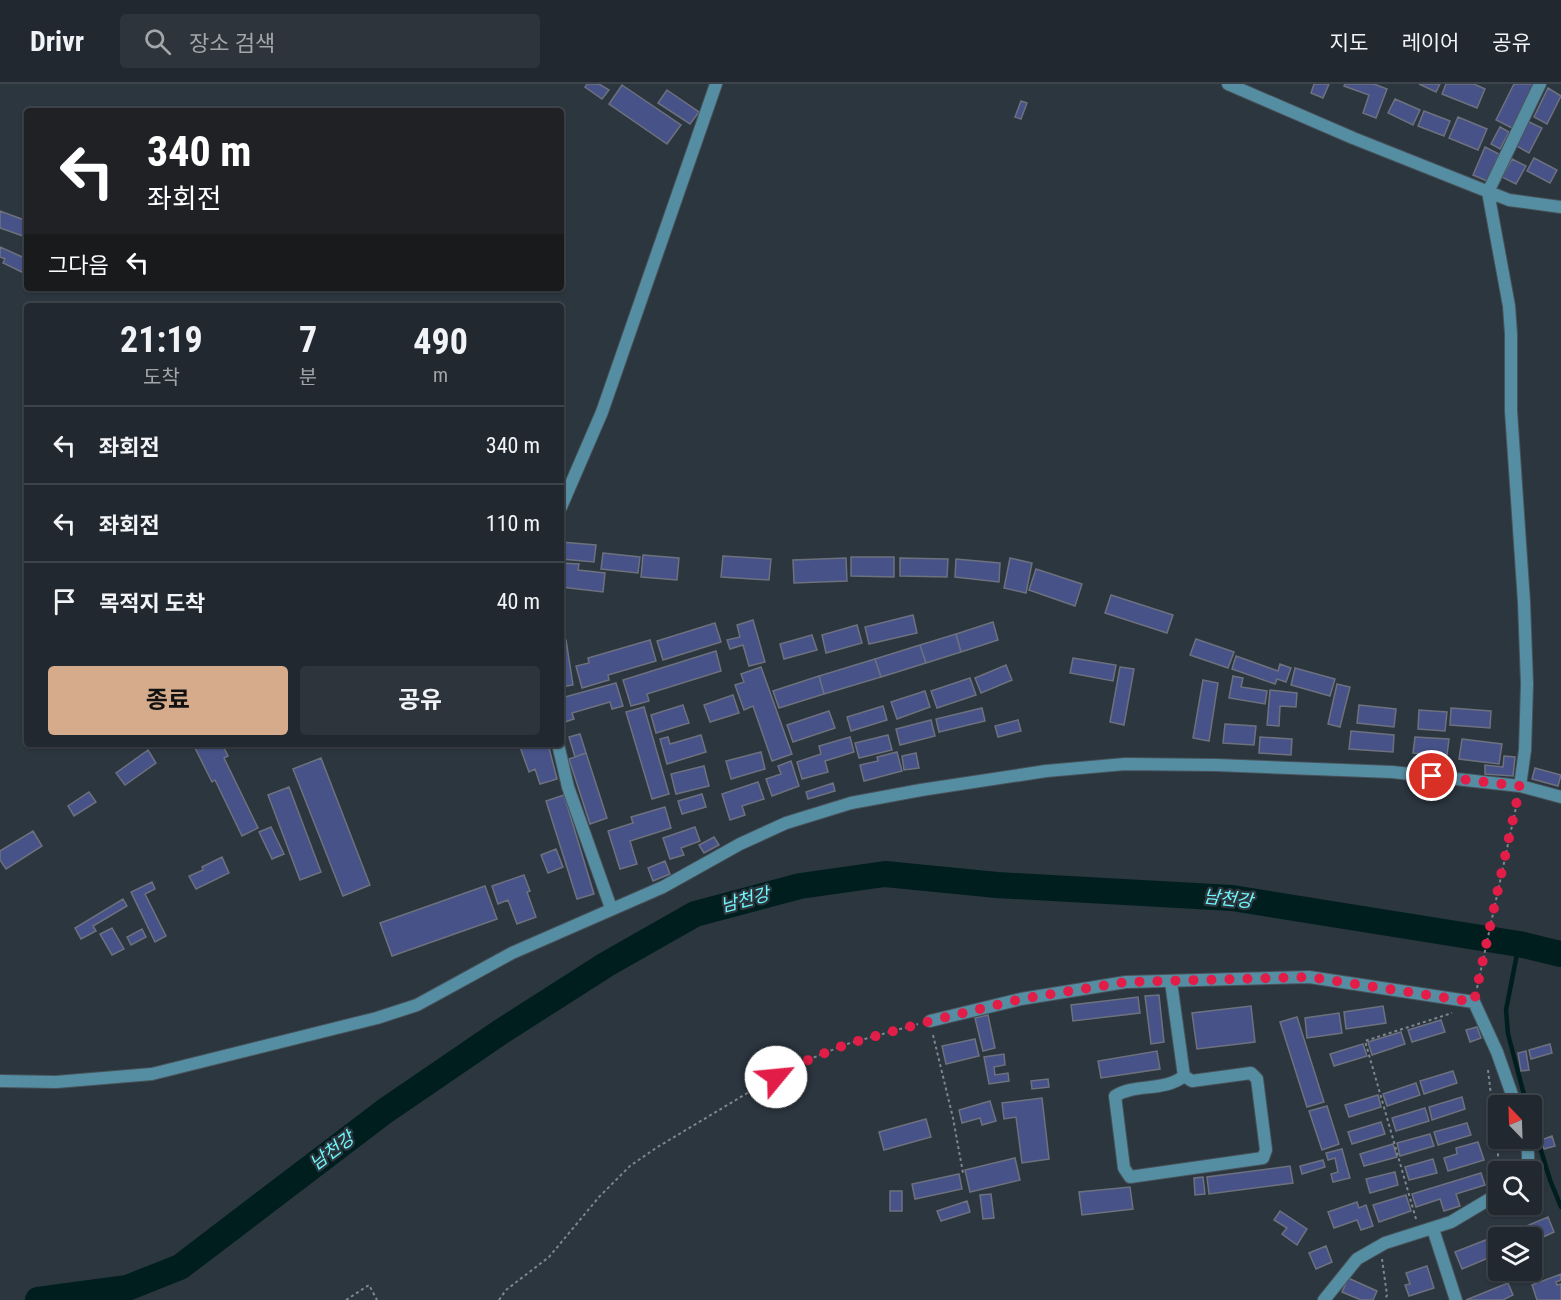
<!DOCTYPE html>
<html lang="ko">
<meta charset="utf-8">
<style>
:root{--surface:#21282f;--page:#2d343b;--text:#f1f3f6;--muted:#a2a6aa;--line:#3e444b;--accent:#d6ab8b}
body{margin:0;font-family:"Roboto Condensed","Noto Sans KR",sans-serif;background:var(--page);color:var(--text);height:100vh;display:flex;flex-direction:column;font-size:22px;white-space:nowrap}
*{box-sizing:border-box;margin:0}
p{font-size:20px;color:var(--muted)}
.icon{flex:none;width:33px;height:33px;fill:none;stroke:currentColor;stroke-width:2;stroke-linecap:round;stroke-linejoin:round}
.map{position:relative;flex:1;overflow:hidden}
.details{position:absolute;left:24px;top:219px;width:540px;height:444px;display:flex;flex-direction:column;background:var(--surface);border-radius:6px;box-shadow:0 2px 4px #0004,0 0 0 2px var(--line)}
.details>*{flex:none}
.banner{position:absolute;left:24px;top:24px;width:540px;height:183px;border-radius:6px;box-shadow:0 2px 4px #0004,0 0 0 2px var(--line);background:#202124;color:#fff;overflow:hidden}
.needle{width:39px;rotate:337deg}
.controls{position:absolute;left:1488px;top:1011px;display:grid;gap:12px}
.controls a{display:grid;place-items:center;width:54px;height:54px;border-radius:6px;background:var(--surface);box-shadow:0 2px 4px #0004,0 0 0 2px var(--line);font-size:30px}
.pin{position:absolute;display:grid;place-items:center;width:51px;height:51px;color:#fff;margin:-26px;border:3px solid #fff;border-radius:50%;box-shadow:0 2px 6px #0007}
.me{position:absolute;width:66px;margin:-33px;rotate:62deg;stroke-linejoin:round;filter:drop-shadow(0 0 4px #0008)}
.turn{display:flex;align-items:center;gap:21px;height:126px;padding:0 24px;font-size:27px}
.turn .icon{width:78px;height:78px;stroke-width:2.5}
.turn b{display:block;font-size:42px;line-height:51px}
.then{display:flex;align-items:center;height:57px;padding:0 24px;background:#0003;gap:12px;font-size:22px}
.eta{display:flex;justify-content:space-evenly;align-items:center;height:102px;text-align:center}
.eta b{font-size:36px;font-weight:700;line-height:42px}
.primary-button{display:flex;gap:12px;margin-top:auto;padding:12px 24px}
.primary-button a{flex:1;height:69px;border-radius:6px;background:var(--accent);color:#111;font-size:24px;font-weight:700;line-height:69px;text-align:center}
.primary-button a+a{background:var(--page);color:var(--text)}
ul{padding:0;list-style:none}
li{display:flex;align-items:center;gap:18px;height:78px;padding:0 24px;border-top:2px solid var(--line)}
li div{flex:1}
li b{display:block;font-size:22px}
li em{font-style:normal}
header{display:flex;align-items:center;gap:36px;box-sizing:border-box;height:84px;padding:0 30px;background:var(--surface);border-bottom:2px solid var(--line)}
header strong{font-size:28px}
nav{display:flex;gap:33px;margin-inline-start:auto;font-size:21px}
.search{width:420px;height:54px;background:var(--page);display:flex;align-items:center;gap:15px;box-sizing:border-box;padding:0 21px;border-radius:6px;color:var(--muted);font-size:22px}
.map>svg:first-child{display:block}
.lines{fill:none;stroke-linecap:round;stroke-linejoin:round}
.stream{stroke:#011e1f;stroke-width:4.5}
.river{stroke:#011e1f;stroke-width:26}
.building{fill:#475388;stroke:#6d717e;stroke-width:1.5}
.minor-casing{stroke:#48525a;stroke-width:14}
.path{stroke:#7e868e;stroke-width:2;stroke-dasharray:3 3;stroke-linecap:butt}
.minor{stroke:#558ea2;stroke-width:12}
.route{stroke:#e11d48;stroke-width:10;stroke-dasharray:0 18}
.labels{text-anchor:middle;stroke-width:4.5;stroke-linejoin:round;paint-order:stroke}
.water-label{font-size:18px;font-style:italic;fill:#70f6f9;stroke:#2c363f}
</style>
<header>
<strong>Drivr</strong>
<div class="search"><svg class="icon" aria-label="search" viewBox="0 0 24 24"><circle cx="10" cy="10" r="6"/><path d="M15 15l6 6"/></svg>장소 검색</div>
<nav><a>지도</a><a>레이어</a><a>공유</a></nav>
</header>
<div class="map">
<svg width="1561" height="1216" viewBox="0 0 1561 1216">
<rect width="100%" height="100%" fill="#2c363f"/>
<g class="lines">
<path class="stream" d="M1519 860 1506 926 1508 950 1527 1022
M1532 1037 1550 1096 1561 1123"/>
<path class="river" d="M38 1216 127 1204 180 1183 385 1027 502 947 607 880 695 830 800 802 885 790 997 801 1232 814 1519 860 1561 870"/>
</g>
<path class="building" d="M587 0H599L609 6 602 15 585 3Z
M1314 0H1329L1323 14 1311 9Z
M1345 0H1374L1387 5 1376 34 1363 29 1369 11 1344 2Z
M1419 0H1440L1436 8Z
M1446 0H1474L1485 5 1477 24 1442 10Z
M1514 0H1534L1512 44 1496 36Z
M622 1 681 41 667 60 609 20Z
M1548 4 1561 12 1547 40 1534 33Z
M667 6 699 28 690 40 658 19Z
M1395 15 1420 26 1413 41 1388 29Z
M1021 17 1027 19 1021 35 1015 33Z
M1424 27 1450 37 1444 52 1418 42Z
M1458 33 1487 45 1478 66 1449 54Z
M1527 37 1542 44 1529 69 1515 61Z
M1500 43 1509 48 1500 65 1491 60Z
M1485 63 1499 70 1487 97 1473 91Z
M1534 74 1557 86 1550 99 1527 87Z
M1512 75 1526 82 1516 100 1502 93Z
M0 127 27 137 23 152 0 144Z
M0 163 27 175 26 190 3 179 5 175 0 173Z
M561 458 596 461 594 478 561 475Z
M603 469 640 473 638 489 601 485Z
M643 471 679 474 677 496 641 493Z
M723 472 771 475 769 496 721 493Z
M851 473H894V493L851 492Z
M846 474 847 497 794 499 793 476Z
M900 474 948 475 947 493 900 492Z
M1010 474 1032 479 1026 509 1004 504Z
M956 475 1000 479 999 498 955 493Z
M561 479 579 480 578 486 605 489 603 508 561 503Z
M1036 485 1082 500 1075 522 1029 506Z
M1111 511 1173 531 1167 549 1105 529Z
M913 531 917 549 869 560 865 543Z
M753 536 765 578 749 582 743 561 730 565 727 556 740 553 737 541Z
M993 538 998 556 961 568 956 550Z
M715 539 721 558 663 576 657 557Z
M857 541 862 559 826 569 822 551Z
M956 550 961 568 926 579 920 561Z
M812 551 817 566 784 575 780 560Z
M1196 555 1234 568 1228 584 1190 571Z
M561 556H566L573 601 561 603Z
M650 556 656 577 608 591 609 596 582 604 576 582 589 579 588 574Z
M920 561 926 579 881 593 875 575Z
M716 567 721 587 647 610 649 617 631 622 623 596Z
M1236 572 1278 587 1280 580 1291 584 1286 598 1277 595 1275 600 1232 585Z
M1073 574 1116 581 1113 597 1070 589Z
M875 575 881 593 824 610 819 592Z
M1006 581 1012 596 981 609 975 594Z
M761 583 792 670 772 677 753 622 744 626 735 601 744 598 741 590Z
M1120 583 1134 585 1124 641 1110 638Z
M1295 584 1335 595 1330 612 1291 601Z
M819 592 824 610 779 624 773 607Z
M1233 592 1243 594 1241 603 1267 607 1265 620 1229 614Z
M970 594 976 611 937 624 931 607Z
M1203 596 1218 599 1209 657 1193 654Z
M616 599 623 622 612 625 610 618 572 629 574 635 562 639 561 614Z
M1337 600 1350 603 1340 643 1328 640Z
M1270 606 1297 609 1296 623 1280 622 1279 642 1267 641Z
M925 607 930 623 897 635 891 618Z
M733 611 739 629 710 638 704 621Z
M683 621 689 639 656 649 651 631Z
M1359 621 1396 625 1394 643 1357 639Z
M883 622 887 636 851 647 847 633Z
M644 623 669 710 652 715 626 628Z
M982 624 985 637 939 648 936 635Z
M1451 624 1491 627 1490 644 1450 641Z
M1419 626 1447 628 1445 647 1418 645Z
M829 627 835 644 793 658 787 641Z
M931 636 935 652 900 661 896 645Z
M1018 636 1021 647 998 653 995 642Z
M1225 640 1256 642 1254 661 1223 659Z
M1351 647 1394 651 1393 668 1349 665Z
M580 650 586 669 575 673 569 653Z
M701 651 706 668 667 680 660 655 668 653 670 660Z
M888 651 892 666 859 674 855 659Z
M850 653 854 668 825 677 828 688 802 695 797 678 821 670 819 662Z
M1260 653 1292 655 1291 671 1259 669Z
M1415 653 1449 655 1447 671 1413 669Z
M1462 655 1502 660 1499 680 1459 675Z
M184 660H222L228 672 224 674 258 744 242 752 215 696 212 698 193 660 186 664Z
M519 660H548L557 695 540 700 535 685 529 688Z
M148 666 156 679 125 701 116 689Z
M761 668 765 685 731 695 726 677Z
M897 668 902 687 864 697 860 681 878 677 877 673Z
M586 669 607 734 590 740 569 675Z
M916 669 919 684 904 686 902 672Z
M1504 672 1515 673 1513 692 1485 690V681L1503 683Z
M321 674 370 801 343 812 293 685Z
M791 677 799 702 772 712 766 695 781 690 778 682Z
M704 682 709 702 676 710 671 690Z
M1535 684 1561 691 1558 702 1532 695Z
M758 698 764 715 742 722 745 731 730 736 722 710Z
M833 699 835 707 808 715 806 708Z
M289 703 321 788 300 796 268 711Z
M89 708 96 718 74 732 68 722Z
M702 710 706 723 682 730 678 717Z
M564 711 594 810 577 815 546 717Z
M665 723 671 744 630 757 637 780 620 785 608 747 633 739 631 733Z
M271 743 284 770 272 775 259 748Z
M695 743 700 757 681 764 684 771 670 775 663 754Z
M33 747 42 762 6 785 0 776V767Z
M714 753 719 761 704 769 699 761Z
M556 765 563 783 548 789 541 771Z
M222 773 229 789 196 805 189 792 203 786 202 783Z
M665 777 670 790 653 797 648 784Z
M524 791 530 807 527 808 536 833 517 840 508 816 498 820 492 802Z
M152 798 155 805 145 810 166 852 155 858 131 808Z
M485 802 497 835 392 872 380 839Z
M123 815 127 822 93 842 96 847 81 855 75 844Z
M112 844 124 865 112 871 100 850Z
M142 845 146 853 131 861 127 853Z
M1159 911 1164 958 1151 960 1145 912Z
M1138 913 1140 929 1073 937 1071 921Z
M1251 922 1255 958 1197 965 1192 929Z
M1383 922 1386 939 1346 945 1344 928Z
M1339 929 1342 949 1307 954 1305 934Z
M988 931 995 964 983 967 975 934Z
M1297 933 1324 1018 1307 1023 1280 938Z
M1441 936 1445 948 1412 958 1408 946Z
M1477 943 1481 954 1470 958 1466 946Z
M1401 948 1405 960 1372 971 1368 958Z
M975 955 979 972 946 980 942 962Z
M1363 960 1367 972 1334 982 1330 970Z
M1550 960 1552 969 1531 975 1529 966Z
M1157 967 1160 985 1101 994 1098 977Z
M1526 967 1529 986 1521 987 1518 969Z
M1004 970 1005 981 994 983 995 991 1008 989 1009 997 989 1000 984 973Z
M1453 987 1457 999 1424 1010 1420 997Z
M1048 995 1049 1003 1032 1005 1031 997Z
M1416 999 1420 1011 1387 1022 1383 1010Z
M1378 1011 1381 1023 1349 1033 1345 1021Z
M1462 1013 1465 1025 1432 1036 1429 1023Z
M1042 1014 1049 1075 1022 1079 1016 1033 1004 1035 1002 1019Z
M990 1017 996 1037 982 1041 980 1034 962 1039 959 1026Z
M1327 1022 1339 1060 1322 1066 1309 1027Z
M1425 1024 1429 1037 1396 1047 1392 1034Z
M926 1035 931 1053 884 1066 879 1048Z
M1381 1038 1385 1050 1352 1060 1348 1048Z
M1467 1039 1471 1051 1438 1061 1434 1048Z
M1430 1050 1434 1062 1400 1072 1397 1059Z
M1552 1052 1555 1062 1544 1065 1541 1056Z
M1478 1058 1484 1076 1448 1087 1444 1074 1457 1070 1456 1064Z
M1393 1060 1397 1073 1364 1082 1360 1070Z
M1342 1065 1350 1094 1333 1098 1331 1090 1338 1088 1335 1074 1328 1076 1326 1069Z
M1015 1074 1020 1096 970 1108 965 1086Z
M1433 1075 1437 1089 1409 1096 1405 1083Z
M1323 1076 1325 1083 1302 1090 1300 1082Z
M1290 1082 1293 1099 1209 1110 1207 1093Z
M1395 1088 1398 1101 1370 1109 1366 1095Z
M1481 1089 1485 1101 1456 1110 1460 1122 1444 1127 1440 1115 1416 1123 1412 1110Z
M959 1090 962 1105 915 1115 912 1100Z
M1203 1093 1205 1110 1195 1111 1194 1094Z
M1130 1103 1133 1125 1082 1131 1079 1108Z
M890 1107H902V1127H890Z
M991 1110 994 1134 983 1135 980 1111Z
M1406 1111 1411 1127 1379 1138 1373 1121Z
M967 1117 970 1128 941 1137 937 1127Z
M1357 1118 1359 1124 1366 1121 1373 1142 1361 1146 1357 1136 1334 1144 1328 1128Z
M1280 1127 1307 1145 1297 1161 1282 1150 1287 1144 1274 1136Z
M1548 1133 1554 1148 1532 1158V1154H1514L1512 1148Z
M1501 1150 1503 1154H1498V1170L1462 1185 1455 1168Z
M1326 1162 1332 1178 1316 1185 1309 1169Z
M1427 1182 1434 1204 1409 1212 1405 1201 1410 1200 1406 1189Z
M1561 1190V1196L1556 1198 1557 1201 1561 1200V1216H1537L1532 1201Z
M1348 1194 1377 1207 1373 1216H1361L1342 1208Z
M1508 1199 1513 1211 1503 1216H1466Z"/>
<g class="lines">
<defs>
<path id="minor" d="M1228 0 1353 54 1509 116 1561 123
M561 423 602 328 716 0
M558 660 568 703 611 824
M1520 702 1525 666 1527 600 1524 518 1511 327V250L1509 222 1488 108 1540 0
M1171 898 1184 992 1192 997 1251 989 1257 995 1266 1066 1263 1074 1130 1093 1124 1084 1115 1012C1136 999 1164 1008 1184 992
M930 937 1021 915 1126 898 1309 893 1474 918 1497 968 1516 1022
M0 997 56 998 152 990 377 934 417 921 512 869 663 803 740 760 786 739 851 719 921 706 1046 687 1125 680 1216 681 1392 688 1520 702 1561 713
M1523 1088C1531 1078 1528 1066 1525 1054
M1433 1145 1456 1216
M1324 1216 1357 1175 1385 1159 1451 1138 1498 1110"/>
</defs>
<use href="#minor" class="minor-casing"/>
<path class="path" d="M1477 904 1518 714
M933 951 953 1034 963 1089
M1488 986 1500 1088
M1416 1135 1365 957 1452 929
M1382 1175 1387 1211 1385 1216
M346 1216 369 1201 377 1216
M499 1216 506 1206 549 1173 599 1113 630 1082 656 1064 759 1002 810 975 847 960 918 940"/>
<use href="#minor" class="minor"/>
</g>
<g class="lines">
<path class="route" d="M776 993 810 975 847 960 930 937 1021 915 1126 898 1309 893 1474 918 1520 702 1432 692"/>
</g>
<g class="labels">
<g class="water-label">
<text transform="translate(1228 815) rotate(6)" y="6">남천강</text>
<text transform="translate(745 816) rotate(-15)" y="6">남천강</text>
<text transform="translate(332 1067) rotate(-37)" y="6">남천강</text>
</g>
</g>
</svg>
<div class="controls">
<a><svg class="needle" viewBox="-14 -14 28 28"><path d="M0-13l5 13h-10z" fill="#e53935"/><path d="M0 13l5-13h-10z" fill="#a2a6aa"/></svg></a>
<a><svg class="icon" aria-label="search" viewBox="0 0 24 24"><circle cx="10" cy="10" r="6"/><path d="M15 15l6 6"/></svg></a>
<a><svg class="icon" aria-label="layers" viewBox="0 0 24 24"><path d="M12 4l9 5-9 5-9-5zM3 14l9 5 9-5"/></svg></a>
</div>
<div class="pin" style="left:1432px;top:692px;background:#d93025"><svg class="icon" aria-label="arrive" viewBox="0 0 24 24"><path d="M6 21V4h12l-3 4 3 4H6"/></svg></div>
<svg class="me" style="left:776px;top:993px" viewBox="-20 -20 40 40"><circle r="19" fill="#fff"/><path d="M0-13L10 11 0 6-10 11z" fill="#e11d48"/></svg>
<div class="banner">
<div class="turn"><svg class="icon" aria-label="left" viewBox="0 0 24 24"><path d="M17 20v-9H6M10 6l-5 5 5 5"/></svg><div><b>340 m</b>좌회전</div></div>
<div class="then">그다음<svg class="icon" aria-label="left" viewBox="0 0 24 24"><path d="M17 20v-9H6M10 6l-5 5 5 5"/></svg></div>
</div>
<section class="details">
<div class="eta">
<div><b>21:19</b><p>도착</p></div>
<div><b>7</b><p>분</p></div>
<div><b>490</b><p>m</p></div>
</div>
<ul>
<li><svg class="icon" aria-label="left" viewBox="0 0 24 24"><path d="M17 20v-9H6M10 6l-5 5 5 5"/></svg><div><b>좌회전</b></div><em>340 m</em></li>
<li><svg class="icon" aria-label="left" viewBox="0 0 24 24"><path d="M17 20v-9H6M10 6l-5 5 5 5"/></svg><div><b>좌회전</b></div><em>110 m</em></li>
<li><svg class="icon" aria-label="arrive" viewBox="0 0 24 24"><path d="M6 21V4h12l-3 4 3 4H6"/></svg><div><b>목적지 도착</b></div><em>40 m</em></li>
</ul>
<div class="primary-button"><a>종료</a><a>공유</a></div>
</section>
</div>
